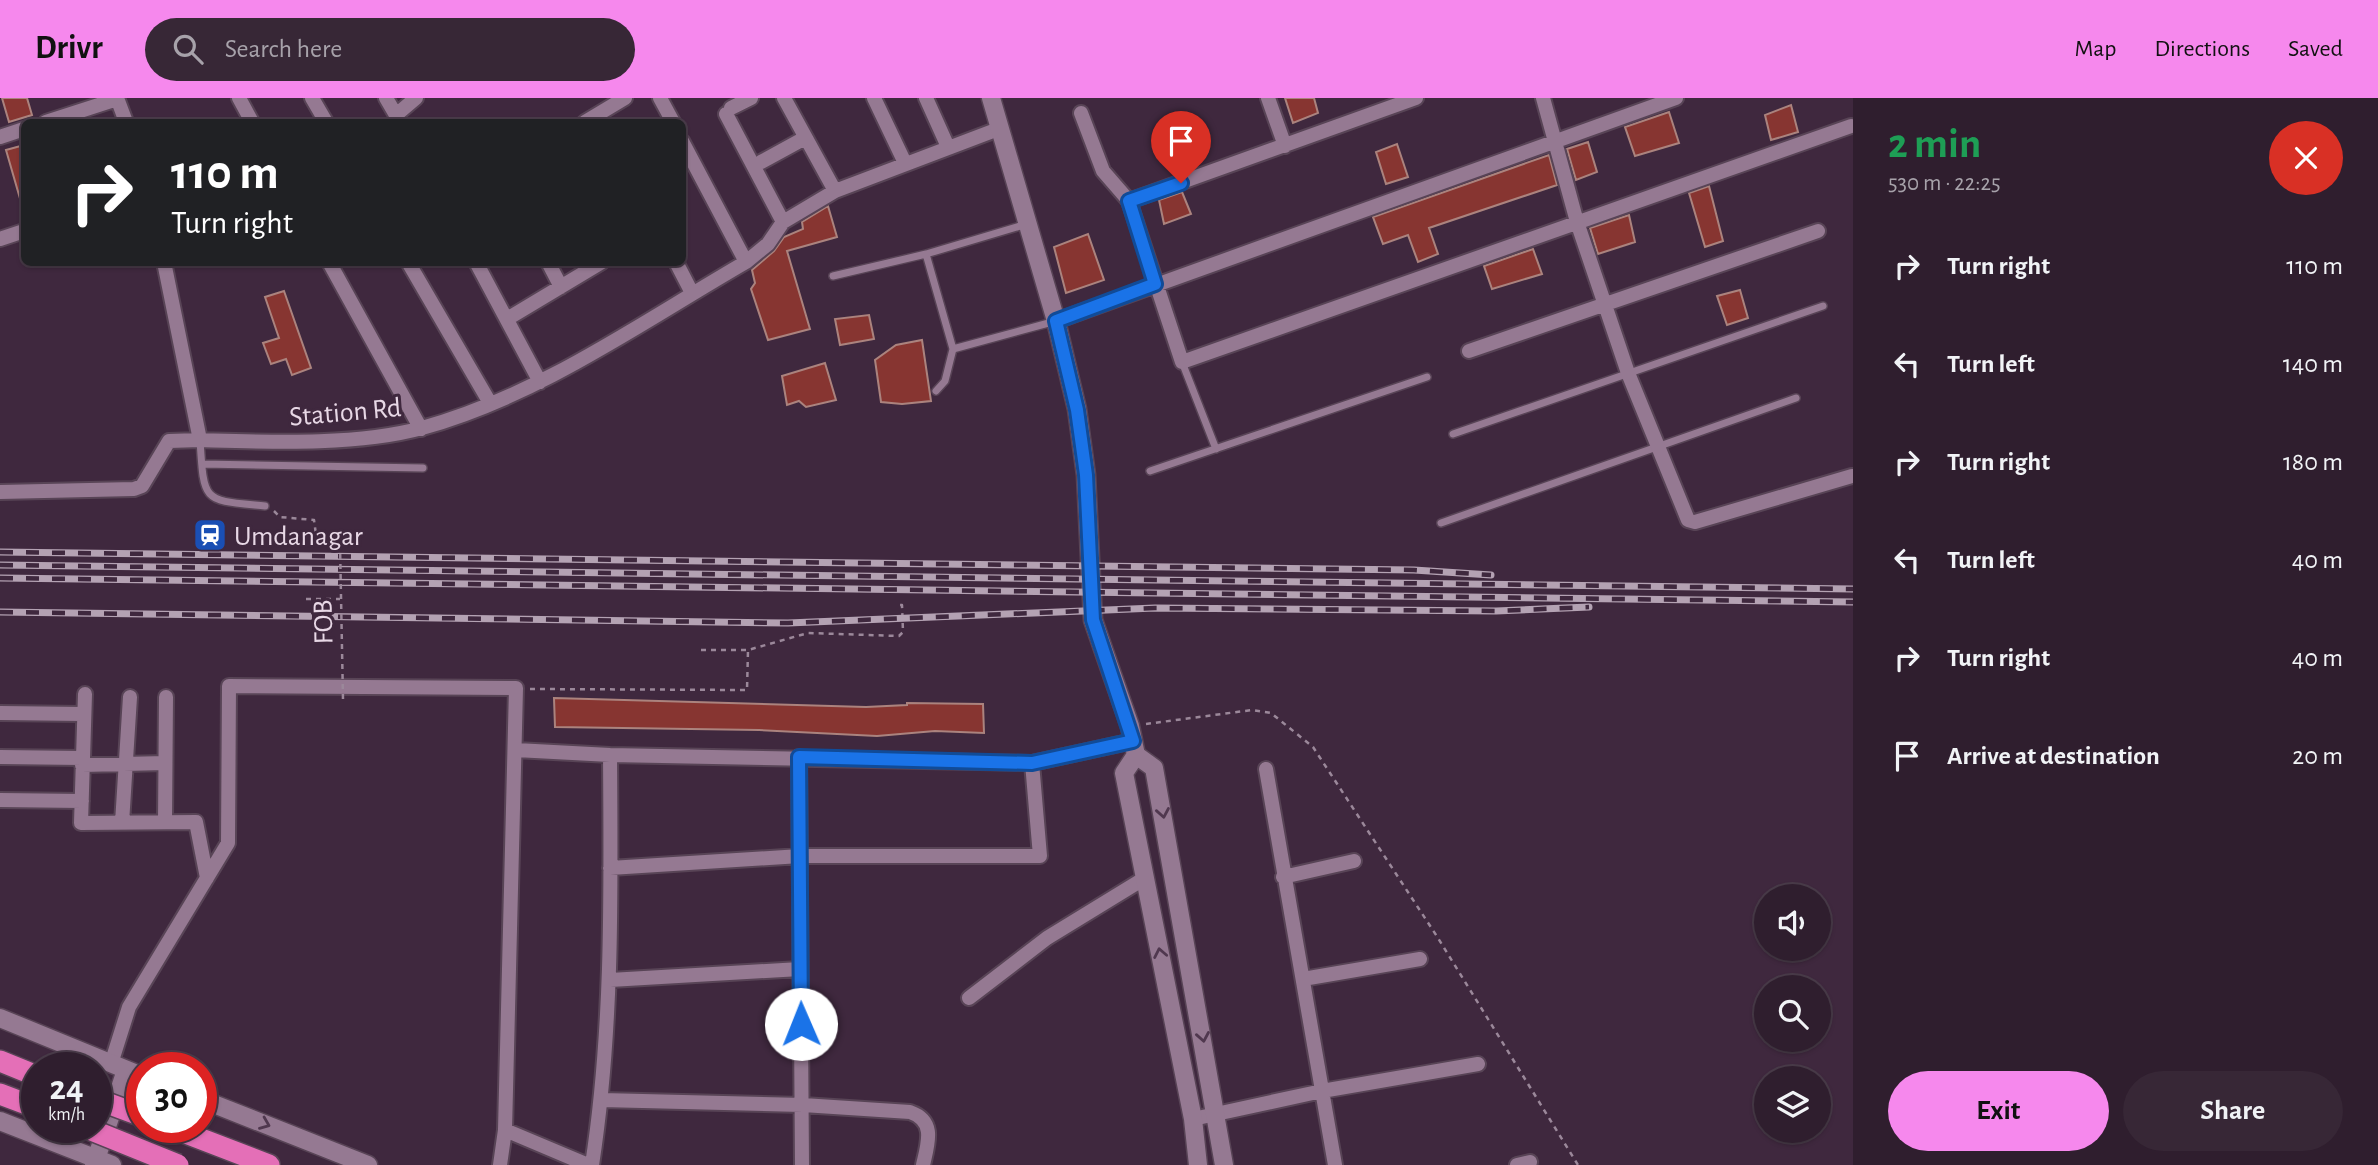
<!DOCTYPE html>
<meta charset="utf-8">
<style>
:root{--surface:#2f1e2e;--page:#372736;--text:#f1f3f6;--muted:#a7a2aa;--line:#4a3c4a;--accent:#f688ed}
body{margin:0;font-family:"Alegreya Sans",sans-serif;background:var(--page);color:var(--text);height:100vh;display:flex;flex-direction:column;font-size:26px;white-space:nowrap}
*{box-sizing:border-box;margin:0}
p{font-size:23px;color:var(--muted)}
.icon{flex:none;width:38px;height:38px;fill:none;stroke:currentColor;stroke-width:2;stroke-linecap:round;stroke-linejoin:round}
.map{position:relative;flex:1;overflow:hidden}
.drawer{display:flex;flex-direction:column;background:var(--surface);width:525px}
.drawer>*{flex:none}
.banner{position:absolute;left:21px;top:21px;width:665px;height:147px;border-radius:10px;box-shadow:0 2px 5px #0004,0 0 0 2px var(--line);background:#202124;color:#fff;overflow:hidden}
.fabs{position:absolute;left:1754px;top:786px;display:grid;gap:14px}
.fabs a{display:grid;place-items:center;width:77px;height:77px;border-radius:50%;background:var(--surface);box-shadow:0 2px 5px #0004,0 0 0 2px var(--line);font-size:35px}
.speed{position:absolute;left:21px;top:954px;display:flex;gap:14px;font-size:35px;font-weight:700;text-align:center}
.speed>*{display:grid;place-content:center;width:91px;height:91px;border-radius:50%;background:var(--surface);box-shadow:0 2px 5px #0004,0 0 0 2px var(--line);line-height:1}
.speed small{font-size:18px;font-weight:400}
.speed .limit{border:10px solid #d22;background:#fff;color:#111}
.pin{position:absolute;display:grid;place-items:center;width:60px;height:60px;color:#fff;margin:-72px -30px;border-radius:50% 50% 50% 0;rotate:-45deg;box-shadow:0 0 7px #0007}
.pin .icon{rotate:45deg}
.me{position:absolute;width:77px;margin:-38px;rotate:359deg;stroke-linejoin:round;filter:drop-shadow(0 0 5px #0008)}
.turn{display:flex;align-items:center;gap:24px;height:147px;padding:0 35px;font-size:32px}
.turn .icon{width:91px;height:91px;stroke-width:2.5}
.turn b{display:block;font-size:49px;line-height:60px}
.round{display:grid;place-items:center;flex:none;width:74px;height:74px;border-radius:37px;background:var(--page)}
.summary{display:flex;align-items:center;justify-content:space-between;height:119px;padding:0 35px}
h1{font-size:42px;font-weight:600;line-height:52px;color:#1e9e55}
.primary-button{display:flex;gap:14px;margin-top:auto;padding:14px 35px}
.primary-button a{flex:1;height:80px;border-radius:42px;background:var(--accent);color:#111;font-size:28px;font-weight:600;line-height:80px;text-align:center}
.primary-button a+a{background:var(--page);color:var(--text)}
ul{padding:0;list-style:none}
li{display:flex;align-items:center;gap:21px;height:98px;padding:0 35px}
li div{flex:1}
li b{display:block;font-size:26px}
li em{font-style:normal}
header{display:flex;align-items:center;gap:42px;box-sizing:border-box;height:98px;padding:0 35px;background:var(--accent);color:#111}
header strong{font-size:33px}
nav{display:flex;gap:38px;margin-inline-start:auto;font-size:24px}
.search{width:490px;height:63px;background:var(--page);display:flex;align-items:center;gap:18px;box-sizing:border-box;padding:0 24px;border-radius:38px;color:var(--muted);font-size:26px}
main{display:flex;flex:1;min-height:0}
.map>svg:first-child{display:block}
.building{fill:#873531;stroke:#ab837e;stroke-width:2}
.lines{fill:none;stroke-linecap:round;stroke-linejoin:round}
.lane-casing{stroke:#584456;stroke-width:10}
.street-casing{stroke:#584456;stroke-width:18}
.secondary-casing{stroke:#584456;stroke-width:21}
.highway-casing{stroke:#584456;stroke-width:24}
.path{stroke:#9b889a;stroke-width:2.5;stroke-dasharray:5 5;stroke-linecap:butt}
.lane{stroke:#957992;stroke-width:7}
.street{stroke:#957992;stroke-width:14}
.secondary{stroke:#957992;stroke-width:18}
.highway{stroke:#e46fb7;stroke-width:21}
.rail-casing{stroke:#b4a2b3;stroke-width:7}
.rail{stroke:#3f283e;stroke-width:4.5;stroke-dasharray:13;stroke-linecap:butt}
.highway-bridge-casing{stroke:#584456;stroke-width:24;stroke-linecap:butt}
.path-bridge{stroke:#9b889a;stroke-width:2.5;stroke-dasharray:5 5;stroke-linecap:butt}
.highway-bridge{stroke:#e46fb7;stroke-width:21}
.oneway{stroke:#50384f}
.route-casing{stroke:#114b97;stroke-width:18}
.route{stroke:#1a73e8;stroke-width:12}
.labels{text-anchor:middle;stroke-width:6;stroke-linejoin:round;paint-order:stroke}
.street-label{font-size:28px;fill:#e8d8e6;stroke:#3f283e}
.poi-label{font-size:28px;fill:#e8d8e6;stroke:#3f283e;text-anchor:start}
</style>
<header>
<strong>Drivr</strong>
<div class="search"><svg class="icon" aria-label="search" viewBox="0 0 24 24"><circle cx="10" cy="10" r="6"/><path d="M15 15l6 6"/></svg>Search here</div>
<nav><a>Map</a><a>Directions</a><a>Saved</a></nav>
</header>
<main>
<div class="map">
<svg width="1853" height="1067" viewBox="0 0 1853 1067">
<rect width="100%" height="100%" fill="#3f283e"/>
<path class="building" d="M2 0H27L32 17 9 24Z
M1285 0H1314L1318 15 1293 25Z
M1791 7 1798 34 1771 42 1765 17Z
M1669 14 1679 45 1635 58 1625 29Z
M1588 44 1597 74 1576 82 1567 51Z
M1397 46 1408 79 1386 86 1376 54Z
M24 47V103L21 104 6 52Z
M1549 57 1557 87 1429 130 1438 156 1418 164 1408 137 1383 146 1373 119Z
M1709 88 1723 143 1705 149 1689 95Z
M1182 94 1191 116 1164 126 1159 102Z
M828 108 837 139 787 153 810 231 768 242 751 191 755 185 752 172 774 153 784 139 803 131 802 124Z
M1629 117 1635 144 1598 156 1590 130Z
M1088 136 1104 182 1066 195 1054 149Z
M1533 151 1542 176 1492 191 1484 168Z
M1740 192 1748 220 1727 227 1717 198Z
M284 193 311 270 292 277 286 261 271 266 263 245 279 240 265 199Z
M869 217 874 241 840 247 835 221Z
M922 242 931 303 902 306 881 304 875 262 896 247Z
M825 265 836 302 806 309 799 303 787 307 782 278Z
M554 600 866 609 907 607V605L983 606 984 635 935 633 877 638 759 632 555 629Z"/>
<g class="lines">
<defs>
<path id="lane" d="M1027 126 926 156 953 251 1056 223
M833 178 926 156
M1182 264 1216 351
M936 293 945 283 953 251
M1453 336 1823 208
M200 342C204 406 203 402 265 408
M202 366 423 370
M1150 373 1427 279
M1441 425 1796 300"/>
<path id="street" d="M117 0 126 24
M239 0 252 24
M312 0 326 24
M386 0 400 24
M660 0 673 24
M784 0 835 93
M874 0 905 65
M926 0 948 49
M1268 0 1285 48
M1543 0 1577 124 1628 275 1688 422 1695 424 1852 378
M731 10 751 0
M1081 15 1103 73 1129 103 1182 264 1851 28
M726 16 783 124
M396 17 416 0
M46 24 117 1
M585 24 625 0
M0 39 24 31
M682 43 746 164
M761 64 805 40
M1129 103 1416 0
M0 141 24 133
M329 164 421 331
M408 164 490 305
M476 164 540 284
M548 164 561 189
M676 164 692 195
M507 221 602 164
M1056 223 1676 0
M1469 253 1818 133
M200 342C269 344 356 348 422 330 539 298 642 224 746 164L768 146 783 124 835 93 1001 30
M0 394 134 391 142 388 169 343 200 342 164 164
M85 596 81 725 196 724 207 780
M0 615 83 616
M516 652 610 657 1032 665 1133 643
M0 659 82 660
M799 659 802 1067
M82 667 165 665
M1266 671 1335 1067
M0 702 82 703
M165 724 166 599
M122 725 130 599
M610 770 800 758H1040L1032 665
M1283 779 1354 763
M1303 881 1420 861
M610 882 800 871
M969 900 1047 840 1145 780
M111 966 129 909 228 745 229 588 516 590 505 1032 500 1067
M602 1002 803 1007 910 1014C936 1023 928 1045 923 1067
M1193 1021 1322 993 1478 966
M505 1032 588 1067
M592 1067C613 931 611 794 610 657
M1517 1067 1530 1064"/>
<path id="secondary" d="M991 0 1056 223 1077 311 1086 377 1093 522 1130 628 1136 657 1154 670 1224 1067
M1136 657 1124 675 1193 1021 1198 1067
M0 920 142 978
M201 1001 368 1067
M0 1023 112 1067
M94 1067 126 972"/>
<path id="highway" d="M0 963 37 978
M0 996 37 1010
M170 1029 269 1067"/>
</defs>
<use href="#lane" class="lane-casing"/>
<use href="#street" class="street-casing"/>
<use href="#secondary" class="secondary-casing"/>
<use href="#highway" class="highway-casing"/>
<path class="path" d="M274 413 280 419 314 422 317 444 340 446
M306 501H340
M701 552H748L808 535 899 538 903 534 902 507H899
M530 591 747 592 748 552
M1146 626 1252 612 1271 615 1313 649 1438 840 1578 1067"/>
<use href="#lane" class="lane"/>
<use href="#street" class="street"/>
<use href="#secondary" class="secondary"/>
<use href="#highway" class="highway"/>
<defs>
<path id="rail" d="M0 454 1414 472 1491 477
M0 467 1853 491
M0 480 1853 504
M0 514 788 525 1155 510 1496 513 1589 509"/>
</defs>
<use href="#rail" class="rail-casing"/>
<use href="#rail" class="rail"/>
<defs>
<path id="highway-bridge" d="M96 1001 142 1018
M84 1029 178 1067"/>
</defs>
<use href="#highway-bridge" class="highway-bridge-casing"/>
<path class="path-bridge" d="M340 446 343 602"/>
<use href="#highway-bridge" class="highway-bridge"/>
</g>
<defs><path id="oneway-chevron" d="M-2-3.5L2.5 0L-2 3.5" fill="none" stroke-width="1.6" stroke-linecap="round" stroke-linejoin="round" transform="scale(1.75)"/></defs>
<g class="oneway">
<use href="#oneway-chevron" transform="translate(1163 715) rotate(80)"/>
<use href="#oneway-chevron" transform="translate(1160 855) rotate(-101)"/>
<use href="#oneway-chevron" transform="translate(1203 939) rotate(80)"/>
<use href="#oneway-chevron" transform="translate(265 1026) rotate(22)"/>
</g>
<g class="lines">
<defs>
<path id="route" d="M801 926 799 659 1032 665 1133 643 1093 522 1086 377 1077 312 1056 223 1155 186 1129 103 1181 85"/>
</defs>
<use href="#route" class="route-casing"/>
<use href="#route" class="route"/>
</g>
<defs>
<symbol id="station-square" viewBox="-11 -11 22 22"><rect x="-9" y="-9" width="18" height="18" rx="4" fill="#1a4fb4" stroke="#3f283e"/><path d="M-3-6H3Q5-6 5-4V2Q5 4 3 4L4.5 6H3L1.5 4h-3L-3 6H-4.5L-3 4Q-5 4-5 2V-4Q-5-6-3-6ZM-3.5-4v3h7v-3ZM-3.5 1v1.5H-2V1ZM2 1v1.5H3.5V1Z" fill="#fff"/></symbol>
</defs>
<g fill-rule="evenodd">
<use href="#station-square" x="191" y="418" width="38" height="38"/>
</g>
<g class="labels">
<g class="street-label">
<text transform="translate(345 313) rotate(-5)" y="10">Station Rd</text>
<text transform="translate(322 524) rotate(-91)" y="10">FOB</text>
</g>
<g class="poi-label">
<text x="234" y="447">Umdanagar</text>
</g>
</g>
</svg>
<div class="fabs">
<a><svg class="icon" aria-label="sound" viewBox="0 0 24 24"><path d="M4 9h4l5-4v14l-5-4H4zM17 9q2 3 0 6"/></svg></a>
<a><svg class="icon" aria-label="search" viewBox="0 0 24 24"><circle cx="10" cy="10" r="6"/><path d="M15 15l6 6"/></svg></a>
<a><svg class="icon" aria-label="layers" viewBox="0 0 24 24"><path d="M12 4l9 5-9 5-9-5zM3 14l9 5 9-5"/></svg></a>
</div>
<div class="speed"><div>24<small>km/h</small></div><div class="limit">30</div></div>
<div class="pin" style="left:1181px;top:85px;background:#d93025"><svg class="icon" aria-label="arrive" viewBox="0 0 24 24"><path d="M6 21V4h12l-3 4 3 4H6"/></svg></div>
<svg class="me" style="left:801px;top:926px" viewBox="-20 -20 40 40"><circle r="19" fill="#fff"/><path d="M0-13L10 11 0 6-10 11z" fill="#1a73e8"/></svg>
<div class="banner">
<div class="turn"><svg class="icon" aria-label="right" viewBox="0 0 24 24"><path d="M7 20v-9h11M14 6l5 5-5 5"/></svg><div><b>110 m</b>Turn right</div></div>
</div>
</div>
<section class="drawer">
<div class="summary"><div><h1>2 min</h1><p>530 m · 22:25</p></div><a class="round" style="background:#d93025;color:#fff"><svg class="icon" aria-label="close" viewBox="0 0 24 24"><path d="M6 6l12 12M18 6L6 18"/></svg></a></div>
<ul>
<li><svg class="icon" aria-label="right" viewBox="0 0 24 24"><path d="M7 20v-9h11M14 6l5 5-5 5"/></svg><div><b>Turn right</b></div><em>110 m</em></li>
<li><svg class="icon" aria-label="left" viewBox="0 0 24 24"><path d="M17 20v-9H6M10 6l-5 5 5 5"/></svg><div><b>Turn left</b></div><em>140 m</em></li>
<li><svg class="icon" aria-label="right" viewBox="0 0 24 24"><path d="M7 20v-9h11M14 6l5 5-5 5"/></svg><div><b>Turn right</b></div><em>180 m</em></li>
<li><svg class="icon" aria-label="left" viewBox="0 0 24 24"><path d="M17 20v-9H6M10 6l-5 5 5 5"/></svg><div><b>Turn left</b></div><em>40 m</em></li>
<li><svg class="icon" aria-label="right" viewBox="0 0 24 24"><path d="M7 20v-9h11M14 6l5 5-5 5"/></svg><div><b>Turn right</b></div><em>40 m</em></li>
<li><svg class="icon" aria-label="arrive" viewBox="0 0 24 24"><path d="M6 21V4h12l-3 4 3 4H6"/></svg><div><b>Arrive at destination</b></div><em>20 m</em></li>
</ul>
<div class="primary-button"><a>Exit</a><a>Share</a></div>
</section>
</main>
